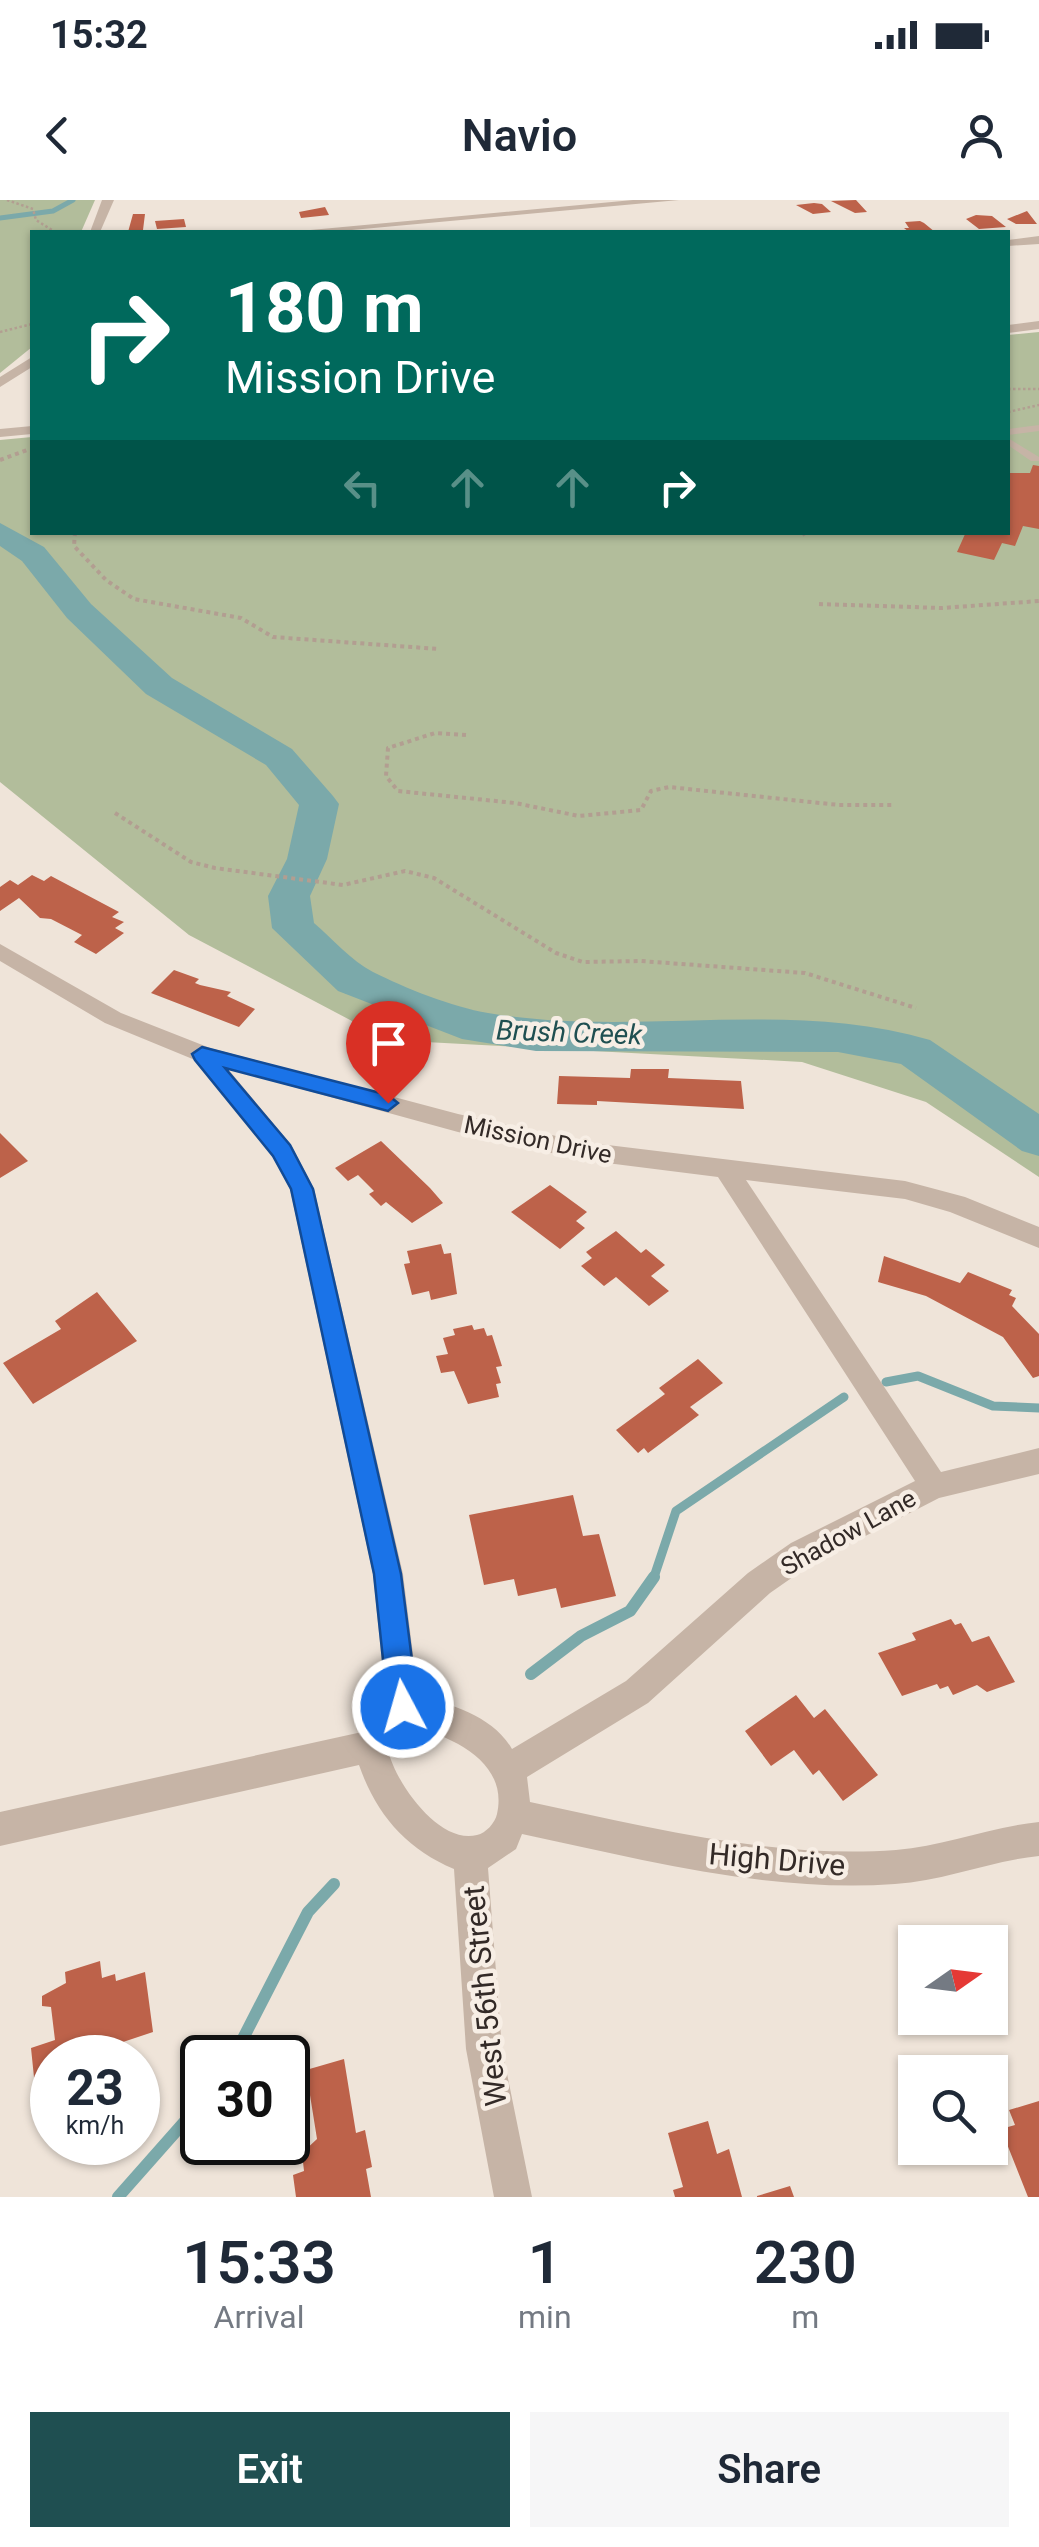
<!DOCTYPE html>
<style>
:root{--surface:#fff;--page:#f6f6f7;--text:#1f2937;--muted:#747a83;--accent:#1f4f51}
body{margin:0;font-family:Roboto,sans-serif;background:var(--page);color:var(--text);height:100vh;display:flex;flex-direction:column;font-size:38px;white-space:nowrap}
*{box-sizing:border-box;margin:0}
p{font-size:32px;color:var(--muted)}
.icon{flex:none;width:55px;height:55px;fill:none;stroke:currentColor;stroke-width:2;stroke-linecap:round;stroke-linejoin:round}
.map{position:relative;height:1997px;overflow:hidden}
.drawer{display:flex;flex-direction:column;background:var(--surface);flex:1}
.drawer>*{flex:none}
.guide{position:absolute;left:30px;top:30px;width:980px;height:305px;border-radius:0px;box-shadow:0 2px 8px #0004;background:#00695c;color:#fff;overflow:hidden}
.needle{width:65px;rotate:76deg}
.tools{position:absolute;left:898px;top:1725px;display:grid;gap:20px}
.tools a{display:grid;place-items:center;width:110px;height:110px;border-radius:0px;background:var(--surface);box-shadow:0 2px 8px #0004;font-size:50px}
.speed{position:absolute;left:30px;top:1835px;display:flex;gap:20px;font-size:50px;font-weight:700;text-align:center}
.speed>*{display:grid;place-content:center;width:130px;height:130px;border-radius:50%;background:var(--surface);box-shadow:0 2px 8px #0004;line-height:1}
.speed small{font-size:25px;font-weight:400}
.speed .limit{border:5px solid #111;border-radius:15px;background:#fff;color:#111}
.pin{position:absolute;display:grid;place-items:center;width:85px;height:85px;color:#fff;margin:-102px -42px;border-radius:50% 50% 50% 0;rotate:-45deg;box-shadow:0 0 10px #0007}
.pin .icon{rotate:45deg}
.me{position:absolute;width:110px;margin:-55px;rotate:354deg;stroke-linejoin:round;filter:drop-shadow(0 0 8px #0008)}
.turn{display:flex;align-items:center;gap:35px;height:210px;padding:0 30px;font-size:45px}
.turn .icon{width:130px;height:130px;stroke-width:2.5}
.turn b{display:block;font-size:70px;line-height:85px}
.lanes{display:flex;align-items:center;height:95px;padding:0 30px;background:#0003;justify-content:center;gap:50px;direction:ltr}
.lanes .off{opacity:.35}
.eta{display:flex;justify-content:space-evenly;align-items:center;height:170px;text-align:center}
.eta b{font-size:60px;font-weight:600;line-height:70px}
.button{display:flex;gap:20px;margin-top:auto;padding:20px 30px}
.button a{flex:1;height:115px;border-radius:0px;background:var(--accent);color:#fff;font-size:40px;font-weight:600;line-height:115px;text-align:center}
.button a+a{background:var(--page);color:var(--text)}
.status{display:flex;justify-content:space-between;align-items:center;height:70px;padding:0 50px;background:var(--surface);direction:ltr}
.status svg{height:28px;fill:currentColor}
header{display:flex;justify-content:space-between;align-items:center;height:130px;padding:0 30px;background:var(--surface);font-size:45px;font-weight:600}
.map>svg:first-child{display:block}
.green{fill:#b2bd9b}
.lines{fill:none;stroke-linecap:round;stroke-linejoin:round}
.stream-far2{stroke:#7ba9aa;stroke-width:5}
.stream-far1{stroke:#7ba9aa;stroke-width:9}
.stream{stroke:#7ba9aa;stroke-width:12}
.river{fill:#7ba9aa;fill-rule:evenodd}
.building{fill:#bd624a}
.path-far1{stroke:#b29e91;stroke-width:2.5;stroke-dasharray:2.5 2.5;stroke-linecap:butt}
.path{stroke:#b29e91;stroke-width:4;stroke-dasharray:4 4;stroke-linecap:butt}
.service{fill:#c6b4a6;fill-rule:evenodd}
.minor{fill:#c6b4a6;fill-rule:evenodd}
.route{fill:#1a73e8;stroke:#114b97;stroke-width:2.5}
.labels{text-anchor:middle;stroke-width:9;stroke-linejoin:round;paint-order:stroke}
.street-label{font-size:25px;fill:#332a27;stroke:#f7eee5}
.water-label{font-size:28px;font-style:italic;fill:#1f4f51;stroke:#f7eee5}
.near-street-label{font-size:30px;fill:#332a27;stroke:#f7eee5}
</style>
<div class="status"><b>15:32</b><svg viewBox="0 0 49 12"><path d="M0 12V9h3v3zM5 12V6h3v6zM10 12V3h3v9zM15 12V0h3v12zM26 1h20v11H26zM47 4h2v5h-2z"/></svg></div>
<header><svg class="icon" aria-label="back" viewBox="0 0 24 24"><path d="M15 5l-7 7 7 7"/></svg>Navio<svg class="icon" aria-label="person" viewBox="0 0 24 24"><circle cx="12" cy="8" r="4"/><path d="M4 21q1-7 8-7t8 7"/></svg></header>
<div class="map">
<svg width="1039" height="1997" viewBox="0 0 1039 1997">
<rect width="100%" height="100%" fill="#efe4d9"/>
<path class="green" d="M0 0H95L81 32H32V147L0 173Z
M1039 132V977L926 902 802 862 388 840 189 735 0 582V240L32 237V332H1008V135Z"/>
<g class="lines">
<path class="stream-far2" d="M0 18 53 11 73 0"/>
<path class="stream-far1" d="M886 1182 918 1176 993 1206 1039 1208
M653 1380 676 1311 844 1197"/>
<path class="stream" d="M531 1474 581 1436 630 1411 654 1377
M233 1858 308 1712 334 1684
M118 1997 202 1902"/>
<path class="river" d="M0 323 44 347 91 404 172 478 292 549 333 596 339 604 327 659 310 696 314 723C332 738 351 761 373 772 405 788 452 807 488 813 634 838 786 798 930 840L1039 914V956L1022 951 901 864 838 852 536 851 462 839 338 791 272 728 268 696 287 659 299 605 266 565 146 494 67 418 22 361 0 346Z"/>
</g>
<path class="building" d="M856 0 867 12 855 13 831 1Z
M814 3 822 4 831 12 813 14 796 5Z
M325 7 329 15 301 18 299 12Z
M1027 11 1037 24H1016L1007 19Z
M133 14H145L143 30 128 32Z
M976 15 992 16 1006 27 979 29 966 19Z
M184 19 186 27 157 29 155 21Z
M920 21 924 23 935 32H909L904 28H909L905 22Z
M1033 265 1039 266V329L1023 326 1015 346 1002 343 994 360 957 352 966 332H1008V273H1030Z
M32 675 44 681 51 676 119 712 112 717 124 722 115 728 124 733 96 754 74 742 82 735 51 719 40 718 19 698 0 711V687L10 680 18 685Z
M174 770 199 779 195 783 200 785 231 792 227 796 255 809 239 827 151 793Z
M631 869H669L668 878 741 881 744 909 597 901V905L557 904 559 876 630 878Z
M0 933 28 961 0 978Z
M381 941 430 988 443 1003 412 1023 386 1002 381 1006 369 994 374 991 358 975 348 981 335 968Z
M550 985 587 1012 576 1021 585 1028 560 1049 511 1012Z
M616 1031 641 1053 646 1049 665 1065 651 1076 669 1091 649 1106 616 1077 604 1086 581 1066 592 1058 586 1052Z
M441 1044 444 1054 451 1053 457 1094 431 1100 429 1091 412 1095 404 1064 410 1063 407 1051Z
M884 1056 960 1083 968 1072 1012 1090 1009 1095 1016 1098 1012 1106 1039 1134V1176L1033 1178 1003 1137 926 1096 878 1082Z
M97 1092 137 1141 33 1204 3 1163 61 1129 55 1121Z
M472 1125 474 1130 484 1128 487 1136 492 1135 502 1166 496 1167 501 1183 496 1184 499 1197 468 1204 454 1171 441 1173 436 1156 448 1154 443 1138 455 1135 453 1129Z
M698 1159 723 1183 690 1207 699 1215 648 1253 644 1248 638 1253 616 1230 665 1194 659 1188Z
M573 1295 583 1336 599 1334 616 1396 561 1408 556 1388 518 1396 514 1379 484 1385 469 1315Z
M951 1419 955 1425 961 1423 972 1442 989 1436 1015 1482 987 1492 977 1485 953 1495 948 1486 940 1489 937 1484 902 1496 878 1453 916 1440 912 1433Z
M796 1495 814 1518 825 1509 878 1575 843 1601 819 1570 813 1575 794 1550 771 1566 745 1531Z
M100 1761 102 1778 115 1774 116 1781 145 1772 153 1832 102 1849 103 1858H52V1881L35 1887 31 1848 55 1840 51 1807 42 1806V1796L66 1783 65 1772Z
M344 1859 356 1933 365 1930 372 1967 366 1969 371 1997H296L293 1975 304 1971 302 1953 317 1939 306 1870Z
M1039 1901V1997H1028L1001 1929 1015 1925 1009 1910Z
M708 1921 717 1954 729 1949 742 1997H675L673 1990 683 1987 668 1933Z
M790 1986 794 1997H757V1996Z"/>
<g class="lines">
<path class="path-far1" d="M7 0 33 9 36 20 55 32
M0 132 32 124
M1008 189H1039
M1008 212 1039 205"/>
<path class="path" d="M0 260 30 249
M75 332 74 346 106 380 134 399 241 418 273 437 439 449
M803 332 807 339
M819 404 942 408 1039 401
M466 535 435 533 388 548 386 576 398 591 515 603 579 616 641 610 651 591 669 587 839 605H892
M115 613 191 662 215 668 343 685 405 671 434 678 556 753 583 762 641 761 805 773 916 808"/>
<path class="service" d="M1039 225V231L1008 235V229Z
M1008 238 1039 257V261H1031L1008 245Z"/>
<path class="minor" d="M102 0H114L100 32H90Z
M633 0H679L330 32H289Z
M1039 36V44L1008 46V40Z
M1039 121V129L1008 133V125Z
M32 157V167L0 187V177Z
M32 226V234L0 237V229Z
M0 744 121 813 210 848 458 914 583 942 905 981 965 997 1039 1027V1048L950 1012 905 999 746 980 941 1272 1039 1248V1274L939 1298 813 1363 770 1393 648 1503 527 1577 530 1602C650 1627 772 1659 896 1650 944 1646 990 1627 1039 1622V1656C990 1661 944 1681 895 1684 770 1693 644 1660 522 1634L516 1649 488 1668 502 1849 532 1997H494L466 1849 454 1669C406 1649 376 1614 359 1565L0 1646V1612L362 1532 386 1502 373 1374 290 989 273 957 195 860 105 823 0 761ZM228 869 458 932 583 960 718 977 915 1281 791 1343 748 1373 626 1481 512 1549C493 1516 452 1505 418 1495L403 1374 314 989 291 945ZM409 1525C449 1536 509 1560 497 1614 495 1623 486 1633 477 1635 439 1645 395 1582 388 1550Z"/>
</g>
<path class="route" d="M202 847 388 895 398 903 388 911 225 868 290 945 313 989 401 1374 418 1507 413 1517 403 1522 393 1517 388 1507 374 1374 291 989 273 956 195 860 192 854Z"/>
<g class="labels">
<g class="street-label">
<text transform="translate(538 939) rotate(12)" y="9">Mission Drive</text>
<text transform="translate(848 1332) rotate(-29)" y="9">Shadow Lane</text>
</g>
<g class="water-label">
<text transform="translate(569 832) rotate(2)" y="10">Brush Creek</text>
</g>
<g class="near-street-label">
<text transform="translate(777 1660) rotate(5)" y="10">High Drive</text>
<text transform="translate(485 1796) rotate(-96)" y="10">West 56th Street</text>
</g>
</g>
</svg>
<div class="tools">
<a><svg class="needle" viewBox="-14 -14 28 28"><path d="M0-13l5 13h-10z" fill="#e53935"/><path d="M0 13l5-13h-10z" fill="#747a83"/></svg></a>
<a><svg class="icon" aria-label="search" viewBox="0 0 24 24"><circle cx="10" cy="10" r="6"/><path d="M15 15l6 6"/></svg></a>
</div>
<div class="speed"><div>23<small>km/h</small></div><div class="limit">30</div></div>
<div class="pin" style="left:388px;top:903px;background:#d93025"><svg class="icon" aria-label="arrive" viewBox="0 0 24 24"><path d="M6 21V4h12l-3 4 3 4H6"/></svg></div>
<svg class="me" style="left:403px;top:1507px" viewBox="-20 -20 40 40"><circle r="17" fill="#1a73e8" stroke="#fff" stroke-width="3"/><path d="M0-11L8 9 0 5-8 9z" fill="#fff"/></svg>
<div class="guide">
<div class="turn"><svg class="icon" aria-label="right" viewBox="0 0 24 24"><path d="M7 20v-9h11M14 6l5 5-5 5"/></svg><div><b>180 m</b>Mission Drive</div></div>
<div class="lanes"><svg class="icon off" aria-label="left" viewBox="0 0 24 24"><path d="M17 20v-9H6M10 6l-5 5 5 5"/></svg><svg class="icon off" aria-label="ahead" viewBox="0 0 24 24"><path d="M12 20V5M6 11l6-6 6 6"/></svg><svg class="icon off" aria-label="ahead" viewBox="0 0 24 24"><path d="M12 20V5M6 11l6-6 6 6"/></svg><svg class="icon" aria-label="right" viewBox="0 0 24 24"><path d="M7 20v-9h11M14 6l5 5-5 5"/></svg></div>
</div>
</div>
<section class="drawer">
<div class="eta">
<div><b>15:33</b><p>Arrival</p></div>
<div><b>1</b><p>min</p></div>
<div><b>230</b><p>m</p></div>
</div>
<div class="button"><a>Exit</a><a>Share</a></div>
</section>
